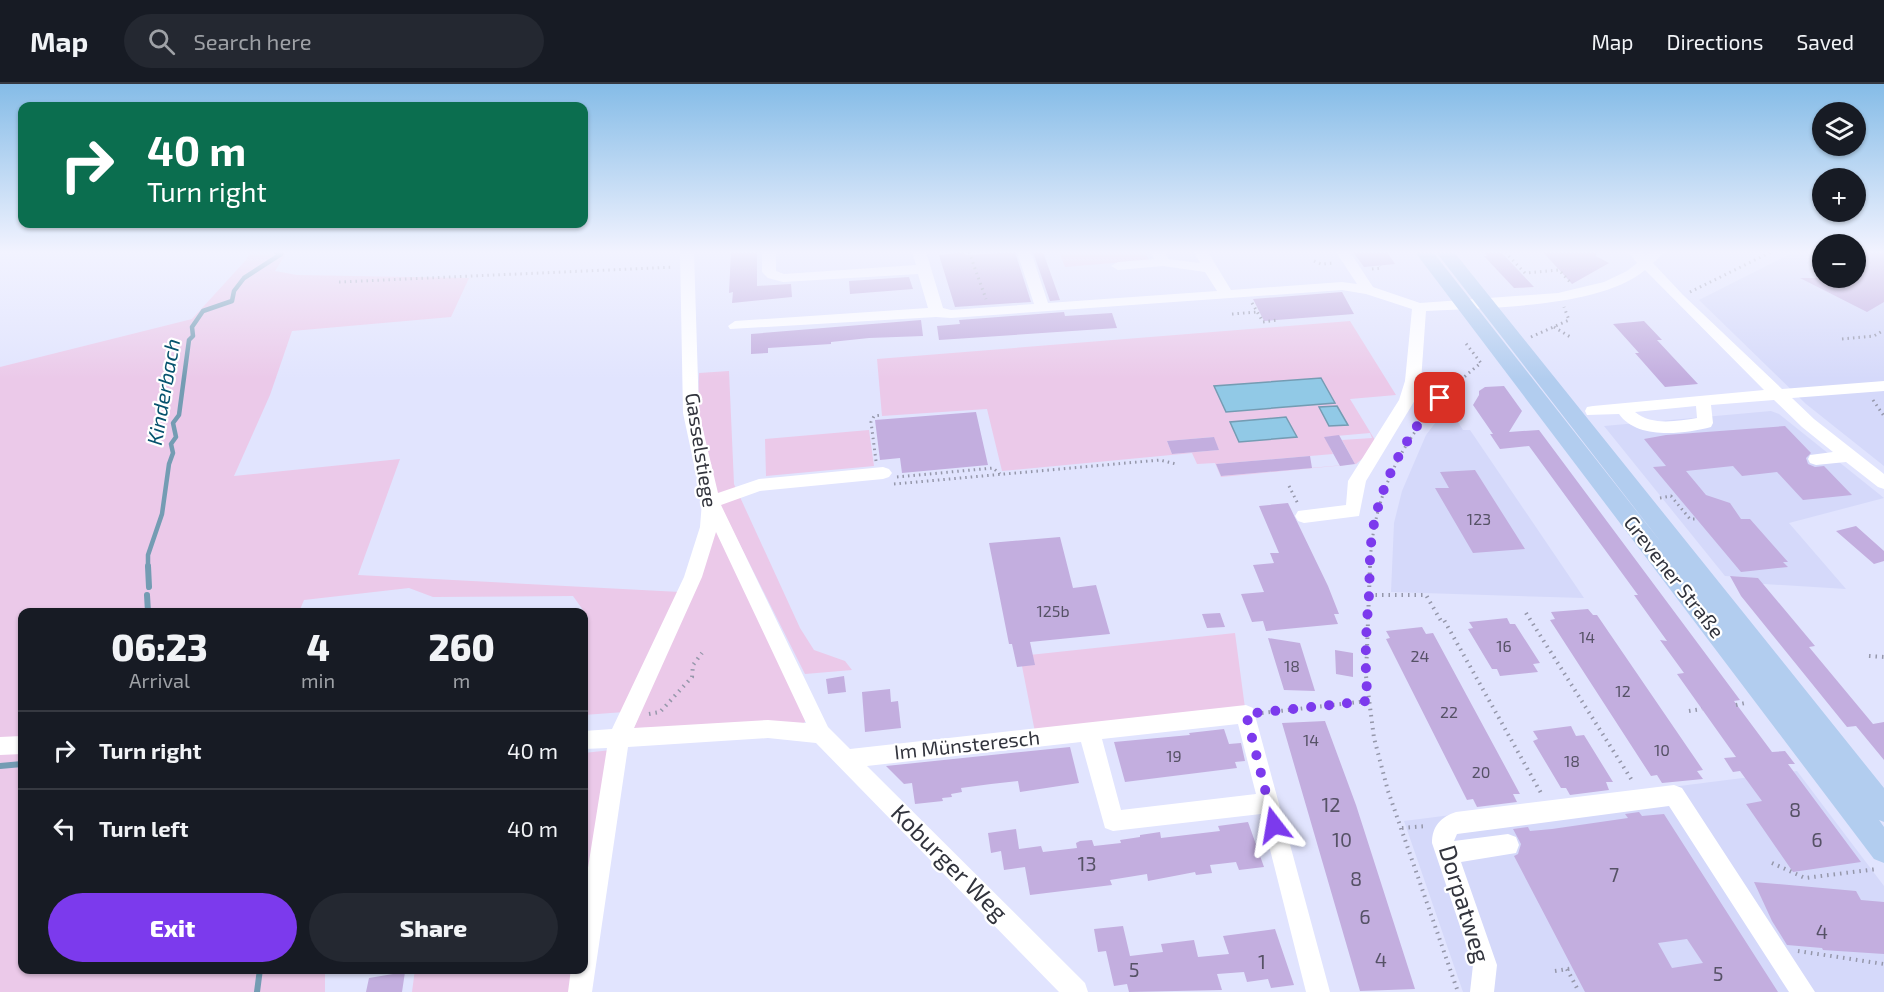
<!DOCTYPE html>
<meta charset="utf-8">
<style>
:root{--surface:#171b24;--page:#242831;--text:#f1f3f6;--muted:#9ea1a6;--line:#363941;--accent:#7c3aed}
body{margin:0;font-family:"Exo 2",sans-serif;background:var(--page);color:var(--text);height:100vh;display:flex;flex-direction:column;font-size:22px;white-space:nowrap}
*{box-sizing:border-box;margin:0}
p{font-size:20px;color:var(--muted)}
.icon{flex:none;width:33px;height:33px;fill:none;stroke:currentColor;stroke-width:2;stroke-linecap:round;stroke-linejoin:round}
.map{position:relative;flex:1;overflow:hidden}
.drawer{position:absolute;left:18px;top:524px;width:570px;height:366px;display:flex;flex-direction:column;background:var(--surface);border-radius:12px;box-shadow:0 2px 4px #0004}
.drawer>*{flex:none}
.banner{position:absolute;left:18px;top:18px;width:570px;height:126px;border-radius:12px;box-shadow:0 2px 4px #0004;background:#0b6e4f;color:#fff;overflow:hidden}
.buttons{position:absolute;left:1812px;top:18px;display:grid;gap:12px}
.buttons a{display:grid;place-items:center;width:54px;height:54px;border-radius:50%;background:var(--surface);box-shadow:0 2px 4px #0004;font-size:30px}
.pin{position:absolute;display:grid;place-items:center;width:51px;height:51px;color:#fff;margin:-26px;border-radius:12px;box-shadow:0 3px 9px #0006}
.me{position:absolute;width:66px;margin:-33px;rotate:346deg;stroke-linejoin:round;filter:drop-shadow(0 0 4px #0008)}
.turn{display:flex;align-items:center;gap:21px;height:126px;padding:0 30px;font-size:27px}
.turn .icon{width:78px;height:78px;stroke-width:2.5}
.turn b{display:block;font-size:42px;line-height:51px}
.eta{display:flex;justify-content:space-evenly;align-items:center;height:102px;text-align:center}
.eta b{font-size:36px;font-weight:800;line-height:42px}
.button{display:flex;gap:12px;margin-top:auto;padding:12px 30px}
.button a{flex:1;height:69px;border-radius:36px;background:var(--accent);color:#fff;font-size:24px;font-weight:800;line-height:69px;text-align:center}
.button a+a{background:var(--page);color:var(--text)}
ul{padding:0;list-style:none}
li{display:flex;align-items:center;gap:18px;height:78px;padding:0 30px;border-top:2px solid var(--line)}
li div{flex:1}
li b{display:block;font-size:22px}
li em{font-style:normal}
header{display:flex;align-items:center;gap:36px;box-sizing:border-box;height:84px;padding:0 30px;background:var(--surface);border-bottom:2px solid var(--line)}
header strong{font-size:28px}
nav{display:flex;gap:33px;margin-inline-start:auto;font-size:21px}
.search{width:420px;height:54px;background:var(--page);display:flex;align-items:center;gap:15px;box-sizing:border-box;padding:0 21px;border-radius:33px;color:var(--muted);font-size:22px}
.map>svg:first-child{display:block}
.built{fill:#d5d9fa}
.green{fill:#ebc9e9;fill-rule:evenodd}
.water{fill:#91c9e6;stroke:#749cb3;stroke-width:1.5}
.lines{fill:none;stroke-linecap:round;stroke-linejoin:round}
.stream-far1{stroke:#749cb3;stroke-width:4.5}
.stream{stroke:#749cb3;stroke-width:6}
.building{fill:#c3aedf;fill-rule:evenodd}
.path-far1{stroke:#9597aa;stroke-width:3;stroke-dasharray:1.5 4;stroke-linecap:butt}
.path{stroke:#9597aa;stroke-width:4;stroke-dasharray:1.5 5;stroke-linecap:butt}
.minor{fill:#fff;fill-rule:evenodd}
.major{fill:#b2cdef;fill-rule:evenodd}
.route{stroke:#7c3aed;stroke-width:10;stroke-dasharray:0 18}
.labels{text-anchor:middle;stroke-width:4.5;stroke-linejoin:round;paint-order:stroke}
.number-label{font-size:16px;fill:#565266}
.street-label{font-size:20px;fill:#32343d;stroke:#fff}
.near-number-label{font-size:20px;fill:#565266}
.water-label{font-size:21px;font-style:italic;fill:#06526e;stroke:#fff}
.near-street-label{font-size:24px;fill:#32343d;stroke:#fff}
</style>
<header>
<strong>Map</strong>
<div class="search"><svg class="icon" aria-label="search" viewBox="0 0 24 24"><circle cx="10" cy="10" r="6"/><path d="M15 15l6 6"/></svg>Search here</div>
<nav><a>Map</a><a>Directions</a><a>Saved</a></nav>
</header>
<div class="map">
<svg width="1884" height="908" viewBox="0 0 1884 908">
<rect width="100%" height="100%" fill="#e1e4fe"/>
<path class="built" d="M1794 168H1822V194H1856V168H1884V382L1806 320 1699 216Z
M1452 317 1462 327 1456 335 1463 346H1470L1584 514 1391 508 1394 439 1402 407 1426 351Z
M1771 327 1779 330 1884 414 1789 439 1846 505 1749 499 1745 493 1725 492 1604 342Z
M1797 687 1884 802V908H1463L1404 737Z"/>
<path class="green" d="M250 168H287L275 187 297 191 469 194 451 233 292 247 270 311 234 392 400 375 358 491 680 508 624 628 584 631V560L588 533 573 512 433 513 409 504 304 516 299 528H22V654L0 655V283L192 235 246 176Z
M1059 168H1145L1149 176 1065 183Z
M1350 237 1396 311 1350 315 1375 356 1369 369 1356 380 1221 393 1215 379 1197 380 1192 369 1002 387 987 325 882 332 877 275ZM1286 333 1296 353 1240 358 1230 338ZM1370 349 1372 354 1342 356 1355 380 1221 392 1216 380 1333 370 1325 353ZM1213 353 1219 366 1172 370 1167 357Z
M729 287 734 400 800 544 814 566 845 577 852 586 805 590 722 425 716 405 698 324 699 289Z
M869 346 874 382 766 392 765 355Z
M717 439 807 635 803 640 634 644Z
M1235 549 1245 624 1035 648 1020 572Z
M611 666 584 839V669Z
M22 668V885H325V908H0V669Z
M415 885H576L573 908H412Z"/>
<path class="water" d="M1321 294 1335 319 1226 328 1214 302Z
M1337 322 1348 341 1329 342 1319 323Z
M1286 333 1297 353 1239 358 1230 338Z"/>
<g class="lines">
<path class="stream-far1" d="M148 484V471L162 430 169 380 173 369 171 360 176 353 173 339 179 331 189 256 193 252 192 243 203 227 232 217 234 207 244 194 281 170 276 168"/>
<path class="stream" d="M148 482 149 503
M147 511 148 528
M0 682 22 680
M257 908 260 885"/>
</g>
<path class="building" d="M731 168H757V202L791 200 792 213 732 219 733 208 729 209Z
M964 168 966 171 1015 168 1031 218 955 223 939 171Z
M1033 168H1043L1060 216 1050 217Z
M1353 168H1387L1395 180 1364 183Z
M1483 168H1501L1534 203 1514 204 1484 172H1487Z
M1543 168H1596V172L1609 179 1572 200Z
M1856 168H1884V218L1867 228 1800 194H1856Z
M909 193 913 205 850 210 849 197Z
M1342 208 1354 230 1264 237 1253 215Z
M1064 228 1065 232 1112 229 1117 244 939 256 937 242 960 240 959 236Z
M921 236 923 252 869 254 831 258V260L768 264V269L751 270V250Z
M1644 237 1662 256H1657L1698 300 1665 303 1635 269H1639L1613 240Z
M1504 302 1522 327 1509 348 1539 346 1740 616 1734 617 1772 668 1785 667 1795 680H1788L1861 778 1793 788 1746 720 1762 717 1740 687 1733 688 1724 674 1736 673 1677 590 1684 589 1660 556 1667 557 1634 511H1638L1529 362 1500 365 1490 350H1493L1473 321 1479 311V307L1485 303Z
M976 328 988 381 902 389 900 374 880 376 875 336Z
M1785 342 1811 369 1806 374 1808 380 1815 383 1824 382 1852 411 1803 416 1777 388 1742 392 1733 382 1686 387 1706 411 1730 419 1741 435H1750L1788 478H1783L1788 483 1741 488 1653 383 1666 382 1644 355 1666 351Z
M1339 351 1355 380 1340 382 1324 353Z
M1214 353 1219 366 1172 370 1167 357Z
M1310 372 1312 384 1221 392 1216 380Z
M1475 386 1525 465 1473 469 1435 404H1449L1440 388Z
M1288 419 1328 502 1339 530H1334L1338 540 1266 547 1263 537 1252 538 1241 510 1264 508 1253 481 1274 479 1270 469H1279L1259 422Z
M1856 442 1884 467V477L1874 480 1836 447Z
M1060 453 1073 504 1096 501 1110 550 1030 558 1035 581 1017 583 1012 560H1009L989 459Z
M1730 492 1758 494 1815 562 1809 563 1873 640 1884 638V676L1856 642 1847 643 1741 512Z
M1588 525 1593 531H1597L1703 686 1697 687 1703 695 1662 699 1657 691 1651 692 1550 536 1555 535 1551 528Z
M1220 529 1225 543 1207 544 1202 530Z
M1507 534 1510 540H1515L1540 579 1533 580 1538 588 1500 592 1497 585H1492L1468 545 1473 544 1469 538Z
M1422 543 1426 550 1433 549 1520 710H1513L1517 718 1477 723 1473 715 1467 716 1386 555 1390 554 1386 547Z
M1268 554 1300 559 1315 607 1284 606Z
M1335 566 1353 569V593L1336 590Z
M844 592 846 608 828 610 826 595Z
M890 605 891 618 898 617 901 644 865 648 862 608Z
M1325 637 1356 721 1415 905 1360 907 1282 639Z
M1571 642 1576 652 1584 651 1613 698H1606L1609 706 1570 711 1566 704H1561L1533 657 1538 655 1533 647Z
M1224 645 1229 660 1241 659 1245 677 1235 678 1237 684 1125 698 1114 658 1190 651 1189 649Z
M1070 663 1079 699 1020 708 1018 697 991 700 961 704 962 708 951 710 952 713 942 714 943 717 915 720 912 699 904 700 886 682Z
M1639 728 1642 732 1664 730 1778 908H1585L1514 772 1518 770 1521 760 1513 745 1528 743 1530 747 1552 745 1628 734 1625 730ZM1687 855 1703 879 1672 884 1658 859Z
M1248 738 1264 783 1239 786 1236 778 1210 781 1212 789 1196 791 1195 788 1148 797 1147 790 1110 796 1112 801 1030 811 1025 783 1004 786 1001 767 991 769 988 749 1016 745 1019 765 1041 762 1043 768 1077 764 1076 759 1080 757 1092 756 1094 762 1121 759 1120 756 1140 753V751L1160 748 1161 754 1220 747 1218 742Z
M1754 798 1856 807 1861 816 1884 818V870L1823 866 1822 864 1787 861 1772 837Z
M1123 842 1130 872 1163 868 1161 860 1194 856 1198 873 1229 870 1223 852 1275 845 1294 901 1271 904 1268 895 1247 898 1244 888 1217 890 1222 906 1129 908 1127 900 1114 902 1106 867 1098 868 1094 845Z
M405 888 402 908H366L369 894Z"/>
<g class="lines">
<path class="path-far1" d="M969 168 986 215
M1505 168 1525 189 1559 186 1570 198
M1314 177 1321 180 1335 179
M1372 185 1381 184 1380 182
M339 198 674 183
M1690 208 1771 168
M1252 219 1263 238 1278 236
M1232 230 1257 228
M1554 243 1572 254
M1531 253 1569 236 1564 223
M1842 255 1874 252 1884 246
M1424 312 1452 302
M1873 316 1884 332
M876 377 871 338 874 332 882 331
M897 393 993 384 1000 390
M894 400 1160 376 1176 380
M1289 402 1298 420
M1660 414 1671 412 1690 435H1695
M1370 484C1372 399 1416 330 1481 279L1464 257"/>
<path class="path" d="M1370 482 1366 592 1374 654 1388 707 1458 908
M1369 511H1426L1441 537 1444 536 1541 709
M1526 529 1633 698
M1869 572 1884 573
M1736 621 1745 619
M1689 627 1702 625
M1262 629 1368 617
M649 630 660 628 692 593 693 581 702 569
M1402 744 1427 742
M1772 779 1805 794 1877 785
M1798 867 1884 880
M1567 885 1579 908
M1555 887 1574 884"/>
<path class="minor" d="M680 168H694L699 329 718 409 759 395 883 383 889 385 892 389 889 393 883 395 760 407 721 421 828 643 850 665 1246 621 1253 624 1330 908H1306L1261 730 1113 747 1105 744 1081 658 867 682 1085 899 1088 908H1059L816 659 768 654 628 663 592 908H568L571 885H584V809L607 664 584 665V647L612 645 684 493 700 443 702 418 683 329ZM716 448 806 639 768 636 634 644 702 493ZM1238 640 1256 710 1121 726 1102 655Z
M762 168H776V187L784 190 916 181 912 168H926L943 224 951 226 1034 220 1017 168H1031L1048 219 1217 207 1205 188 1163 182 1118 186 1111 182 1118 178 1154 175 1151 168H1165L1168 175 1200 179 1194 168H1208L1231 206 1342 198 1357 200 1336 168H1350L1373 203 1420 219 1558 209 1604 198 1627 187 1637 179 1628 168H1643L1646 171 1650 168H1665L1653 179 1683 211 1782 305 1884 297V307L1792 314 1814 335 1884 390V405L1878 403 1846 378 1816 381 1810 379 1808 375 1810 371 1833 368 1802 343 1774 316 1711 321 1713 339 1711 343C1684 350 1637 356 1619 330L1587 331 1585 327 1587 323 1593 322 1764 306 1645 186C1599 225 1485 223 1426 227L1421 297 1415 316 1366 397 1359 432 1304 439 1298 437 1295 432 1298 427 1346 421 1348 397 1399 316 1405 297 1412 225 1366 210 1342 206 951 234 936 233 730 245 728 242 735 237 928 224 918 190 783 198 768 194 762 188ZM1696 322 1697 334C1677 337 1652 342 1635 328Z
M22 652V670L0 671V653Z
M1674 701 1682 704 1815 908H1789L1669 722 1457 750 1454 757 1508 750 1516 753 1519 761 1516 769 1461 778 1497 881 1494 908H1470L1473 881 1432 759C1432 742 1441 733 1456 728Z"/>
<path class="major" d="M1415 168H1433L1664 462 1436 168H1454L1884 704V738L1879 736 1884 743V779L1874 775Z"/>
</g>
<linearGradient id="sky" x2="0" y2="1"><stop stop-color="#85bce7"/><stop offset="0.57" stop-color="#f2f3ff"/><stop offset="1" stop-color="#f2f3ff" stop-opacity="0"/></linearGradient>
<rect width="1884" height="295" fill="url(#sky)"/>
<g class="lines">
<path class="route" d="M1274 741 1246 630 1368 617C1364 581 1366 547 1369 511 1370 492 1369 472 1372 452 1378 404 1407 348 1440 314"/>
</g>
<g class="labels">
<g class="number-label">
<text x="1479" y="441">123</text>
<text x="1053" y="533">125b</text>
<text x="1587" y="559">14</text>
<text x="1504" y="568">16</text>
<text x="1420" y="578">24</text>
<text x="1292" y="588">18</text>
<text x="1623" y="613">12</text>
<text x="1449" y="634">22</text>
<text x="1311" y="662">14</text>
<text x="1662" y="672">10</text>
<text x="1174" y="678">19</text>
<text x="1572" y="683">18</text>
<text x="1481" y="694">20</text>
</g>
<g class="street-label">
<text transform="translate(701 366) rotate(81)" y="7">Gasselstiege</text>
<text transform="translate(1674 493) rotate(52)" y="7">Grevener Straße</text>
<text transform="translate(967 661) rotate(-6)" y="7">Im Münsteresch</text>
</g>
<g class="near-number-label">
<text x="1331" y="728">12</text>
<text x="1795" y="733">8</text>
<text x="1342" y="763">10</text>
<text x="1817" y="763">6</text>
<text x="1087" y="787">13</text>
<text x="1614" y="798">7</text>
<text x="1356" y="802">8</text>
<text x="1365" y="840">6</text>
<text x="1822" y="855">4</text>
<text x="1381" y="883">4</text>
<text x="1262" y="885">1</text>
<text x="1134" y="893">5</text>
<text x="1718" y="897">5</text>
</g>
<g class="water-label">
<text transform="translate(164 308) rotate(-80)" y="7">Kinderbach</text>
</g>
<g class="near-street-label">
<text transform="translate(949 779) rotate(45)" y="8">Koburger Weg</text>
<text transform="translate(1464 820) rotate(73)" y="8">Dorpatweg</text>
</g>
</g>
</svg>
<div class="buttons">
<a><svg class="icon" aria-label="layers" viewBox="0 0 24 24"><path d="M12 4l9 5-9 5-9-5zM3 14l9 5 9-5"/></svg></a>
<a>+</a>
<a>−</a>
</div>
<div class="pin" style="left:1440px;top:314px;background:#d93025"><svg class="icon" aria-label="arrive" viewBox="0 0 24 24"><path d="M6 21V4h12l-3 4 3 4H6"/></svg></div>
<svg class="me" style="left:1274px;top:741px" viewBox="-20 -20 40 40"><path d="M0-17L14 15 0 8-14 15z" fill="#7c3aed" stroke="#fff" stroke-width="4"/></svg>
<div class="banner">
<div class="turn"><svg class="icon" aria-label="right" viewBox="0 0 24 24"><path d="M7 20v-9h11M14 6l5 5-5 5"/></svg><div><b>40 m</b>Turn right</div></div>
</div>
<section class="drawer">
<div class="eta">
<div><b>06:23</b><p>Arrival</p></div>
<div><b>4</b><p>min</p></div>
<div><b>260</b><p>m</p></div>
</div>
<ul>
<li><svg class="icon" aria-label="right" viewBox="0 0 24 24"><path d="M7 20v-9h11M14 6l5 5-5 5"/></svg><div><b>Turn right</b></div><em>40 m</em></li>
<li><svg class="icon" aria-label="left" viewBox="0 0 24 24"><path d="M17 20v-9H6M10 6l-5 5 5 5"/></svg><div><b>Turn left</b></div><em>40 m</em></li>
</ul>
<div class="button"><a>Exit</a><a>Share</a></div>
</section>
</div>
